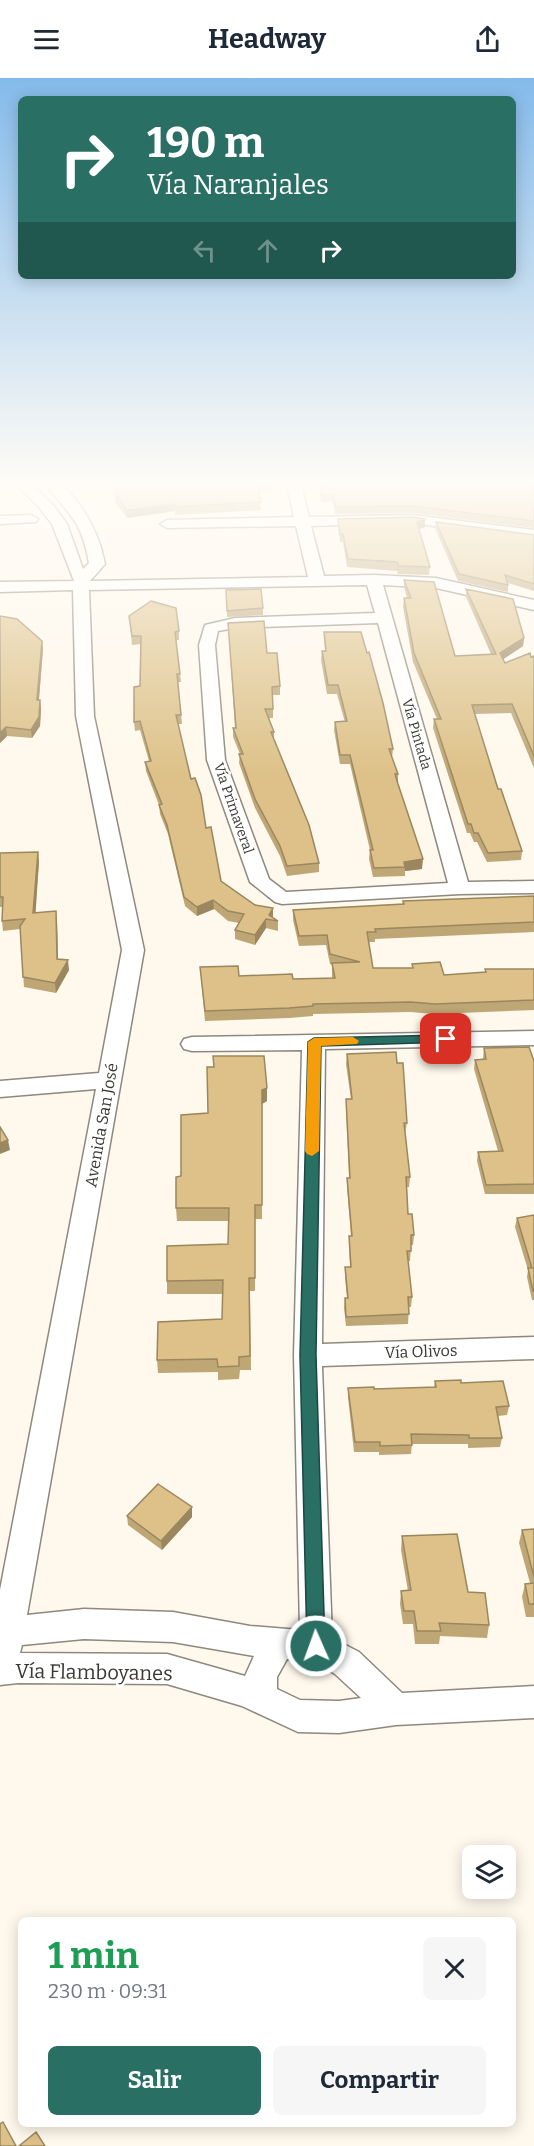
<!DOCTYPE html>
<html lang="es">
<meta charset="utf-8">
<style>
:root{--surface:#fff;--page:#f6f6f7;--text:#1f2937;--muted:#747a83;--accent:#296f64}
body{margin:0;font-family:Bitter,serif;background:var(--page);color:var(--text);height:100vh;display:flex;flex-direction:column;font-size:22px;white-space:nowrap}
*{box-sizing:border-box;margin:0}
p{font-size:20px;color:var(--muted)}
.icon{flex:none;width:33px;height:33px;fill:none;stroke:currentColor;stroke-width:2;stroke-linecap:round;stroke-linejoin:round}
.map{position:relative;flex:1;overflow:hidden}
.panel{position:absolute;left:18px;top:1839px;width:498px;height:210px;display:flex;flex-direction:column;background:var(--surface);border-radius:9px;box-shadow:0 3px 15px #0003}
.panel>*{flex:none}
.hud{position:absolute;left:18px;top:18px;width:498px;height:183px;border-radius:9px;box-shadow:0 3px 15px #0003;background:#296f64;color:#fff;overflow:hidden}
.fabs{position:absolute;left:462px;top:1767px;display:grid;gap:12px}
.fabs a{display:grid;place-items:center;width:54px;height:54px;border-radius:9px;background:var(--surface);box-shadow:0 3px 15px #0003;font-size:30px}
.pin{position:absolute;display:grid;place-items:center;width:51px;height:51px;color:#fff;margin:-26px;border-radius:12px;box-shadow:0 3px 9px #0006}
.me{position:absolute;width:66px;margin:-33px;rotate:358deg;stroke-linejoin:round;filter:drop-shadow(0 0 4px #0008)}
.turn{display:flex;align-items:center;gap:21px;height:126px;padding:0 30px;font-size:27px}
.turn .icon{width:78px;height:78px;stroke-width:2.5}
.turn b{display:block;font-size:42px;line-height:51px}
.lanes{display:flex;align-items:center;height:57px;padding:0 30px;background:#0003;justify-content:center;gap:30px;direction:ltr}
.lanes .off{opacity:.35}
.round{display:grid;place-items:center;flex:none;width:63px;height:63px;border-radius:9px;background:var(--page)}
.headline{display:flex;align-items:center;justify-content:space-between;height:102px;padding:0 30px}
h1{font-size:36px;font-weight:700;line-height:45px;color:#1e9e55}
.button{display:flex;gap:12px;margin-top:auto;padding:12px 30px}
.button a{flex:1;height:69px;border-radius:9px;background:var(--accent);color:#fff;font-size:24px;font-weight:700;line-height:69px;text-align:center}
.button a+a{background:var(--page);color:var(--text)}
header{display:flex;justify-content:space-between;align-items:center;height:78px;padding:0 30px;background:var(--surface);font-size:27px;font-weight:700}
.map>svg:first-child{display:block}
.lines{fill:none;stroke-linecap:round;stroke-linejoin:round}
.minor-casing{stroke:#8e887d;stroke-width:3}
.minor{fill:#fff;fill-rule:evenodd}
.wall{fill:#bea675}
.shaded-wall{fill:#9b875f}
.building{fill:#ddc188;stroke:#9b875f;stroke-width:1.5}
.route{fill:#296f64;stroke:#1b4841;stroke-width:1.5}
.slow{fill:#f59e0b}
.labels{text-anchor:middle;stroke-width:5;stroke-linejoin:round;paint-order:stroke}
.far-street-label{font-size:14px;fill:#3a3833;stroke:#fff}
.street-label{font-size:16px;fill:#3a3833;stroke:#fff}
.near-street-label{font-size:20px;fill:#3a3833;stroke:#fff}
</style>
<header><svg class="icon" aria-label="menu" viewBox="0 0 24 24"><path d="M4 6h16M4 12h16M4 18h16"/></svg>Headway<svg class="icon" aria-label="share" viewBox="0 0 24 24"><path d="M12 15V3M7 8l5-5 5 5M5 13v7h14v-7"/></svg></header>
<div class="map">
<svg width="534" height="2068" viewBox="0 0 534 2068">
<rect width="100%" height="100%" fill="#fff8ec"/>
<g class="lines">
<defs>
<path id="minor" d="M16 407H32L54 428 67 446 83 491 89 485C82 444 70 437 46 407H62C85 429 99 455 105 486L90 503 308 499 296 448 167 450 160 446 167 442 294 439 287 407H301L309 439 412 437 534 452V462L412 445 311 448 324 498 374 497 436 500 534 522V532L436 510 383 507 468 804 534 803V815L460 816 282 826 275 824 250 804 207 682 199 567 205 547 235 540 375 535 367 507 89 512 94 638 144 872 27 1537 84 1531 173 1534 250 1548 300 1552 294 1277 302 972 192 973 184 971 181 966 184 961 192 959 534 953V967L325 971 322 1266 534 1259V1281L322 1288 332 1560 359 1574 402 1615 534 1608V1640L396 1647 339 1655 298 1654 242 1628 167 1606 18 1605 0 1607V1512L96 1011 0 1019V1003L99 995 122 872 76 638 73 512 0 514V504L74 503 52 446 38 428ZM378 545 448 805 286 814 269 801 225 682 215 567 218 553 235 550ZM84 1561 173 1564 254 1578 245 1598 167 1576 20 1575 22 1567ZM287 1581 312 1582 335 1596 361 1620 339 1623 300 1622 277 1611V1599Z
M31 437 38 441 36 444 0 446V438Z"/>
</defs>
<use href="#minor" class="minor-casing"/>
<use href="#minor" class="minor"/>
</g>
<path class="wall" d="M115 407H273V413H259L261 432 175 437V433L127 440 115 424Z
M312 407H534V450L412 435 335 436 333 424H321L319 408H312Z
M338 441 425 449 419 451 430 489 429 497 398 496 397 493 347 489 343 464H340L338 449Z
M436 444 534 457V513L508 505V514L458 503 435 450Z
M404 502 455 578 491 576 466 519V511L524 560 523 568 503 581 505 585 534 578V690L511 635 475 636 498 711 522 773 521 782 487 784 477 764H474L470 755H467L433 650 434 641H437L413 584 403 529 404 520H407L404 510Z
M226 512 263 530V537L227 539Z
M0 538 42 563 43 571 39 622H40L41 631 40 648 32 660 7 658 0 665Z
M129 538 179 553V562H176L180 596 181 604H178L182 646H178L191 701 221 803 273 839V840L278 843V853L266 850 255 867 235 861V852L239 845 228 843 214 831 197 838 185 828 168 756 160 736 159 727 146 693 145 684 149 683 140 652 135 653 134 644 140 608 141 566 132 567Z
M228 545 267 575 280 608V617H273V640H269L274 654V661L319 785V794L287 798 280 778 255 730 239 685 240 676 233 659V650H235Z
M324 554 393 671 392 680 398 696V706L422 791 405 793V798L373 799 369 781 370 772 350 686H340L334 652 335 644H345L337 616H327L321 582 322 573H325Z
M0 775 39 783 35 834 57 842 58 881 69 892 56 915 24 909 20 851 3 853 2 843 3 829H0Z
M534 818V854L375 861V864H369L373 890H412V886L444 897 485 894V891H534V932L434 936 410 934 313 936V938L289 940 205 943 200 889 239 898 293 901 332 900V887L330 886 326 867 299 868 293 842V832L402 826 403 823Z
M484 970 534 983V1116H485L477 1083 478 1074 498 1073 474 991 475 982 483 981Z
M347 976 397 985 407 1045 405 1055 410 1099 409 1109H407L408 1136 414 1157 413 1167H411L410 1183H408L412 1219 411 1229H409L408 1246 346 1248 344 1230 345 1220H347L345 1199V1189H350L349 1168V1158H351L347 1109V1100H349L346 1031V1021H351L346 986Z
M213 978 267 1023 262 1026V1141H255V1213H250L251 1292H240L239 1301 218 1302V1294L158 1295 157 1282 222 1241 223 1216H167V1203L228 1166 229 1143H177L176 1130 181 1098 208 1035 213 989Z
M534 1137V1222H532L527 1199 528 1192 515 1149 517 1140Z
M435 1303 461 1305 509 1328 507 1337 498 1338 502 1360 500 1369 468 1370V1366H412L411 1376 379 1377V1374H354L348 1319V1310L374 1311 434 1309Z
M127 1438 192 1439 162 1472 128 1447Z
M534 1451V1539H526L522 1519 525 1506 530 1505 519 1465 522 1452Z
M402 1458 468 1514 489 1547 487 1560 440 1558 439 1566H415L413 1546H403L400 1526 401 1513H408L401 1472Z"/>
<path class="shaded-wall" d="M175 426V433L127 440V432Z
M425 441V449L417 452V444Z
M524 560 523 568 499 584 500 575Z
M42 563 43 571 38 631 37 622Z
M40 622 41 631 40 648 32 660 31 652Z
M6 649 7 658 0 665V655Z
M38 774 39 783 35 844 33 835Z
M423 781 422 791 405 793 404 784Z
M213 822 214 831 197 838V829Z
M273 830V839L271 842 269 837Z
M56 833 57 842 58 890 57 881Z
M266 841V850L255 867V857Z
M68 882 69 892 56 915 55 905Z
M267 1010V1023L262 1026V1141V1012Z
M8 1062 10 1072 0 1076V1065Z
M192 1429V1439L162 1472 161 1463Z"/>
<path class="building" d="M115 407H258L261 424 175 429V426L127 432 115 416Z
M320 407H534V443L413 428 336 429 333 417H321Z
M412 439 425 441 417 444 430 489 399 488 397 484 348 481 343 456H340L338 441Z
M436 444 534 457V506L505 497 508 507 459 496Z
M404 502 434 504 455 578 496 576 466 511 513 521 524 560 500 575 505 585 530 575 531 579 534 578V678L512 626 472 627 498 711H501L522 773 488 775 478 755H474L471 746H468L434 641H441L414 575 404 520H411Z
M261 511 263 530 227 533 226 512Z
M151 523 176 530 179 553 175 554 180 596H177L181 637H176L191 701 195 700 201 717 206 750 211 749 221 803 255 827 273 830 269 837 278 843 266 841 255 857 235 852 244 836 228 833 213 822 197 829 184 819 167 747 159 727 162 726 145 684 151 683 140 643 134 644V609L140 608 141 558H132L129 538Z
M0 538 17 541 42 563 37 622H40L39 639 31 652 6 649 0 655Z
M264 543 267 575H277L280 608 272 609 273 631H265L274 654H271L309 747 319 785 287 788 280 768 255 721 239 676H243L233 650H236L228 545Z
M324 554H361L367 575 369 574 383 625 393 671H389L398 696H395L398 706 423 781 404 784 405 789 374 790 370 772H373L350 677H340L335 644 347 643 338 607H328L322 573H326Z
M38 774 33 835 56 833 57 881 68 882 55 905 23 899 20 848 25 841 2 843 3 819H0V775Z
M534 818V844L375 851 376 854H367L373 890H413L412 886 440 884 444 897 486 894 485 891H534V922L435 926 411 924 313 926V928L289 930 205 933 200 889 238 888 239 898 292 896 293 901 335 900 332 885 360 884 330 876 327 857 299 858 293 832 404 826 403 823Z
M529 969 534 983V1106L486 1107 478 1074 503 1073 475 982 486 981 484 970Z
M396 974 397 985H403L407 1045H404L410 1099H406L408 1136H412L414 1157H411V1173H407L412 1219H408L409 1236 346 1239 345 1220H348L345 1189H351L349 1158H352L347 1100H350L346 1021H352L347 976Z
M213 978H264L267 1010 262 1012V1127H255V1200H249L250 1278 239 1279V1288L218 1289 217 1281 157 1282 158 1244 222 1241 223 1202 167 1203V1168L228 1166 229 1130H176V1099L181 1098V1037L208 1035 207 989H214Z
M0 1049 8 1062 0 1065Z
M534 1137V1213H533L528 1190H532L517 1140Z
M461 1302V1305L503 1303 509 1328 496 1329 502 1360H469V1357L411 1356 412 1367 380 1368V1364H355L348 1310 374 1309V1311L436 1309 435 1303Z
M158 1406 192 1429 161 1463 127 1438Z
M534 1451V1499L522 1452Z
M457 1456 468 1514 485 1515 489 1547 439 1545 441 1553H417L414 1533H404L401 1513 411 1512 402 1458Z
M534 1505V1526H529L525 1506Z
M3 2044 16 2068H0V2046Z
M36 2054 45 2068H19Z"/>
<linearGradient id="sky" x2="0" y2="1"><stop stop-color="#84baea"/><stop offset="0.58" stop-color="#fffcf6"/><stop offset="1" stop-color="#fffcf6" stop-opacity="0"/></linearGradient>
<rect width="534" height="697" fill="url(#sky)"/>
<path class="route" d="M446 957 451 958 453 961 451 964 321 968 316 1277 325 1568 322 1574 316 1577 309 1574 307 1568 300 1277 308 964 314 960Z"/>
<path class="slow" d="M353 959 359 963 357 966 321 968 319 1073 312 1078 307 1076 305 1073 308 964 314 960Z"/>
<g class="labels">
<g class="far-street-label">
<text transform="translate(417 656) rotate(74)" y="5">Vía Pintada</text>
<text transform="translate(234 730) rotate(71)" y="5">Vía Primaveral</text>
</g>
<g class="street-label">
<text transform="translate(101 1047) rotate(-80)" y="6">Avenida San José</text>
<text transform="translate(421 1273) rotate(-2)" y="6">Vía Olivos</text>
</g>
<g class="near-street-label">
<text transform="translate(94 1594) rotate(1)" y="7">Vía Flamboyanes</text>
</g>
</g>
</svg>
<div class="fabs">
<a><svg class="icon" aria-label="layers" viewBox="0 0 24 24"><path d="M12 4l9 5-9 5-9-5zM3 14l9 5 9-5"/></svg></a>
</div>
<div class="pin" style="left:446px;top:961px;background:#d93025"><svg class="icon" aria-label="arrive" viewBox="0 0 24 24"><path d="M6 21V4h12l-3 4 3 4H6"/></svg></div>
<svg class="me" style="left:316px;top:1568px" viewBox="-20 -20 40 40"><circle r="17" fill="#296f64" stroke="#fff" stroke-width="3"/><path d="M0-11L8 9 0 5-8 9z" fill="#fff"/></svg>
<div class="hud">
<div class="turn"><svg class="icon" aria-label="right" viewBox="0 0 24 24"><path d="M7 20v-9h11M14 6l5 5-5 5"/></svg><div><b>190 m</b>Vía Naranjales</div></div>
<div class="lanes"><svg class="icon off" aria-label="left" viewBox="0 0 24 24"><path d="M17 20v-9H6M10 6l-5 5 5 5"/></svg><svg class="icon off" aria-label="ahead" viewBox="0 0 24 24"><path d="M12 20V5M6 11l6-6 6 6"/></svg><svg class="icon" aria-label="right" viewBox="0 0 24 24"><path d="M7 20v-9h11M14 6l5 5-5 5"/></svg></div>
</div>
<section class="panel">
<div class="headline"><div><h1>1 min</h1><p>230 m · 09:31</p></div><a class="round"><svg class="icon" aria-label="close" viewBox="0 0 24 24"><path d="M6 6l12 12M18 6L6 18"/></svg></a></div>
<div class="button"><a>Salir</a><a>Compartir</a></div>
</section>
</div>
